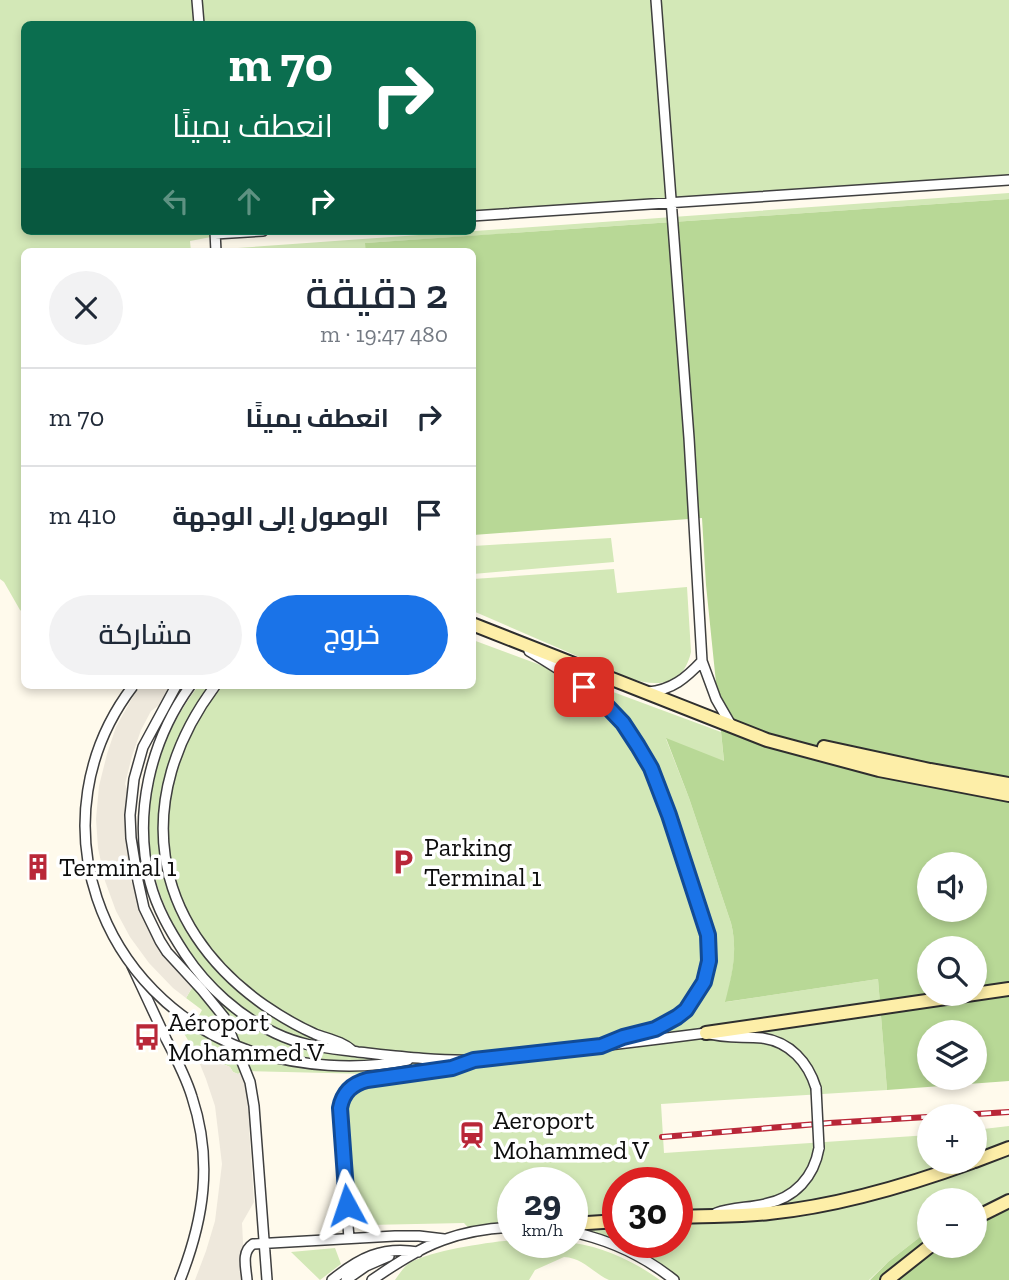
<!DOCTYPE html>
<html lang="ar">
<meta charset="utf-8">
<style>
:root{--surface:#fff;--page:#f2f2f3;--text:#1f2937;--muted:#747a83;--line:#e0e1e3;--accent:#1a73e8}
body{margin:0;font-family:"Zilla Slab",Cairo,serif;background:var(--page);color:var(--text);direction:rtl;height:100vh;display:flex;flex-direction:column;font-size:26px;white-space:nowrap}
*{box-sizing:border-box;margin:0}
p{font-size:23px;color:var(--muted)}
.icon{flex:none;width:38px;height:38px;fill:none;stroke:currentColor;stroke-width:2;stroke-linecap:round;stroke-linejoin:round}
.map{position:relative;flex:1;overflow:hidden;direction:ltr}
.side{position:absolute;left:21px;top:248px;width:455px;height:441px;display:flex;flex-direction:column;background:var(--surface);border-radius:10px;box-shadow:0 4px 10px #0003;direction:rtl}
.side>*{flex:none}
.hud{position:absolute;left:21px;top:21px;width:455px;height:214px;border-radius:10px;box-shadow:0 4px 10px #0003;direction:rtl;background:#0b6e4f;color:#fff;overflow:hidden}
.controls{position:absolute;left:917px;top:852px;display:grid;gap:14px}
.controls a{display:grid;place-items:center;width:70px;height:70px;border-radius:50%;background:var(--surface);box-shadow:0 4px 10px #0003;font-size:35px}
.speed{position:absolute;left:497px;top:1167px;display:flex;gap:14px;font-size:35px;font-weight:700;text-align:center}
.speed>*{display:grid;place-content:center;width:91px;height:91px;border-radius:50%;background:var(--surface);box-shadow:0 4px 10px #0003;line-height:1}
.speed small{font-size:18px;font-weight:400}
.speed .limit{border:10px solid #d22;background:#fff;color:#111}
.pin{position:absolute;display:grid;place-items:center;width:60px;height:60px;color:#fff;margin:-30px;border-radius:14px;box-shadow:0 4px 10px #0006}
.me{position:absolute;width:77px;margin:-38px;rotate:355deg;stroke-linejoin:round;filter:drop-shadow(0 0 5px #0008)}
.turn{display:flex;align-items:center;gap:24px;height:147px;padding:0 28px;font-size:32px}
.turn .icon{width:91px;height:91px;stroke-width:2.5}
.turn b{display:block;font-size:49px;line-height:60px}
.lanes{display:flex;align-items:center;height:66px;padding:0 28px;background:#0003;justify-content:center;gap:35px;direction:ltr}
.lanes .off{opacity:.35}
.round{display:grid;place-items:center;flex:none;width:74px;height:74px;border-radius:37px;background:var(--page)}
.headline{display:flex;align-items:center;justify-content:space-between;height:119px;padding:0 28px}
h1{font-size:42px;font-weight:600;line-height:52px}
.action{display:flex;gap:14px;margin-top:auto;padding:14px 28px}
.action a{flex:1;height:80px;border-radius:42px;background:var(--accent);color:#fff;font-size:28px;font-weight:600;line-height:80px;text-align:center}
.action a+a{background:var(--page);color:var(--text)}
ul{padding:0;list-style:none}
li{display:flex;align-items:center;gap:21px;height:98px;padding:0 28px;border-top:2px solid var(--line)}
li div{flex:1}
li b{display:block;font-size:26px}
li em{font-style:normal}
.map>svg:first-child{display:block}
.green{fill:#d3e8b7;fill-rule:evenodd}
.forest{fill:#b8d896;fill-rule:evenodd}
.plaza{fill:#eee8dc}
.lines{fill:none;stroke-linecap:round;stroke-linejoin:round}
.minor-casing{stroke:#3f3f3f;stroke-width:12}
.secondary-casing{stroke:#2e2e2e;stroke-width:16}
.minor{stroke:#fff;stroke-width:9}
.secondary{stroke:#fdeea8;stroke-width:12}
.rail-casing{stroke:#b92738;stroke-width:6}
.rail{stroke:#fff;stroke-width:3.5;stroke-dasharray:10;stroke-linecap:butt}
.minor-bridge-casing{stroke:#3f3f3f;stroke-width:12;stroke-linecap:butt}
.minor-bridge{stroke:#fff;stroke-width:9}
.route-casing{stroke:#114b97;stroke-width:18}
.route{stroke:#1a73e8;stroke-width:12}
.labels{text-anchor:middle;stroke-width:7;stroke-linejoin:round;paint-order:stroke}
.poi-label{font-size:26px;fill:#0c0c0c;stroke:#fff;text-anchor:start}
</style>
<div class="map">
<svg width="1009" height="1280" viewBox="0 0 1009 1280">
<rect width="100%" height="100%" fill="#fffaec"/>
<path class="green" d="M0 0H1009V176L473 216 472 24H24V231H267L227 234 190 241 191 252H24V613L20 610 4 582 0 579Z
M1009 193V199L366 243V252H224L223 249Z
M611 538 614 562 473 574V546Z
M614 569 617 593 687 587 691 652C683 687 657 687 628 678L473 611V579Z
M473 640 721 732 724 762 666 739 689 798 731 923C738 951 732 975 726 1002L878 979 887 1090 661 1104 664 1153 929 1135V1162H975V1130L1009 1126V1202L975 1205V1200H929V1230L888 1262 869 1280H674L657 1267 572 1232V1183H513V1230L475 1235 464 1223 368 1225C359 1222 357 1218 354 1210L346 1104 347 1094 369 1074 243 1071 238 1074 233 1072 230 1067 195 1052 182 1030 169 1011 193 1027 202 1010 186 998 202 971C133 877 128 780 198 686H472ZM618 1183H677V1242H618Z
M513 1240V1242C533 1242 554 1240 574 1243 604 1247 635 1262 660 1280 649 1280 617 1280 609 1280 594 1274 584 1258 564 1257L535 1270 529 1280H395C399 1274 404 1267 409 1263 434 1250 485 1243 513 1240Z
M335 1248 341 1264 320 1280 291 1252Z"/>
<path class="forest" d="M1009 199V1081L887 1090 878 979 725 1002C732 975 738 951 731 923L689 798 666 738 724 761 706 585 702 518 473 535 472 252H366L365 243ZM929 864H975V910H929ZM929 948H975V994H929ZM929 1032H975V1078H929Z
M1009 1202V1280H870L888 1262 929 1230V1246H975V1205Z"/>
<path class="plaza" d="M141 686H168L169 689 161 704 151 711 141 730 132 756 125 784 129 793 135 872 131 881 151 931 195 982 186 998 173 988 149 963 130 937 116 911 105 881 98 848 96 819 99 786 107 754 116 727 135 693Z
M195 1052 230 1067 233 1072 238 1074 243 1071 247 1080 252 1116 249 1128 254 1202 242 1223 245 1280H195L206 1251 215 1221 222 1164 215 1106 206 1079Z"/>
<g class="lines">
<defs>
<path id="minor" d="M197 0 199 24
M656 0 689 438 702 661 716 699 731 725
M472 216 1009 180
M215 231 216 252
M215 234 263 231
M529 651C563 671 596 692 622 722 658 765 672 825 690 878 697 901 708 925 709 950 710 964 707 978 700 991 678 1029 651 1027 615 1040
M176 686 143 747 134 779 130 815 131 838 138 881 144 908 160 941 167 952 202 990 224 1017 250 1082 254 1106 267 1280
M190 686C150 742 133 814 150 882 157 909 170 931 185 954 207 987 239 1016 275 1033 304 1047 328 1048 358 1052 396 1056 436 1061 474 1060 497 1059 520 1055 543 1052 597 1047 652 1040 706 1033 725 1039 743 1036 762 1038 790 1042 808 1062 816 1088
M215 686C132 797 149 924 264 1005 280 1016 297 1026 315 1034 328 1039 342 1041 353 1051
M648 692C672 690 686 678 702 661
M132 966C143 990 155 1015 166 1039 176 1058 186 1077 192 1097 213 1161 204 1219 180 1280
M250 1051C300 1066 356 1071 408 1060
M716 1213C732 1207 749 1208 765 1204 795 1198 814 1177 819 1148
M572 1232C610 1240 644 1256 674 1280
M349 1238 339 1115C340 1105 341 1096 348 1089 366 1071 441 1075 470 1061
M247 1280C246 1267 241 1252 253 1244L395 1236H419L444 1239
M332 1280C359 1258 382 1246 418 1252
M346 1280 366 1266 389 1256
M372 1280C394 1265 418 1249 443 1240 464 1232 490 1228 513 1227"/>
<path id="secondary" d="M472 624 767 740 879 770 1009 795
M824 747 930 770 1009 784
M706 1033 1009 989
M975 1161 1009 1148
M677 1217C708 1215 738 1217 769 1213 838 1206 906 1186 972 1162
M975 1218 1009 1201
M572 1224 618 1221
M887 1280 930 1246"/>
</defs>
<use href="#minor" class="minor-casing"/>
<use href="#secondary" class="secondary-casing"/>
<use href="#minor" class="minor"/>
<use href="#secondary" class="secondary"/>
<defs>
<path id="rail" d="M662 1137 829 1123 1009 1112"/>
</defs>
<use href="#rail" class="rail-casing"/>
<use href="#rail" class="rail"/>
<defs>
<path id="minor-bridge" d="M133 686C33 817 98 999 250 1051
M816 1088 819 1148"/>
</defs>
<use href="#minor-bridge" class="minor-bridge-casing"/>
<use href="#minor-bridge" class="minor-bridge"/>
</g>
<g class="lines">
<defs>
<path id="route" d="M347 1205 340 1108C343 1092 352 1084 367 1080L452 1068 474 1060 601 1046 623 1037 655 1029 677 1017 686 1010 704 982 709 961 708 935 669 815 651 768 638 746 623 723 601 700 584 687"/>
</defs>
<use href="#route" class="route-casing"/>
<use href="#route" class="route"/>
</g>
<defs>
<symbol id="parking-bare" viewBox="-9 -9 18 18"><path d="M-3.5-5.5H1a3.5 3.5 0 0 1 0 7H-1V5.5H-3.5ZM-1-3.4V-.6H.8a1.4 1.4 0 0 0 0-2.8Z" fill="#b92738" stroke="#fff" stroke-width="2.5" paint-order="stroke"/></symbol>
<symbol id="building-bare" viewBox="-9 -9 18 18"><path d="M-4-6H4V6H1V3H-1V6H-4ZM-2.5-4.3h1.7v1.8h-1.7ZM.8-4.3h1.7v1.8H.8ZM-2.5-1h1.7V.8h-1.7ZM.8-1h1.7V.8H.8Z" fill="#b92738" stroke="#fff" stroke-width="2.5" paint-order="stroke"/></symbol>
<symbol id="bus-bare" viewBox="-9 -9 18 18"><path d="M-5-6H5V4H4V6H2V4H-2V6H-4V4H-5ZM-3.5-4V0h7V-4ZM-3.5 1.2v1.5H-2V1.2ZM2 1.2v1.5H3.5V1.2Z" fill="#b92738" stroke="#fff" stroke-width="2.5" paint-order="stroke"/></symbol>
<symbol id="station-bare" viewBox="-9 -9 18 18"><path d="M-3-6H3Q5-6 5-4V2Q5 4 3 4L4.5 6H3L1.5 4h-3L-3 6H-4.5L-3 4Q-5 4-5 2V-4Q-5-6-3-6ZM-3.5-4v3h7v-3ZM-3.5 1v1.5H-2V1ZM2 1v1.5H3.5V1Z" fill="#b92738" stroke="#fff" stroke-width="2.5" paint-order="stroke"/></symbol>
</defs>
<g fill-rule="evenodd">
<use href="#parking-bare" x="384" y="843" width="38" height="38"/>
<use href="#building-bare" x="19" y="848" width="38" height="38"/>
<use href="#bus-bare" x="128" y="1018" width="38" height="38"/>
<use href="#station-bare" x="453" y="1116" width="38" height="38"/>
</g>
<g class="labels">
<g class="poi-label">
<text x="424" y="856">Parking<tspan x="424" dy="30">Terminal 1</tspan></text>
<text x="59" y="876">Terminal 1</text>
<text x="168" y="1031">Aéroport<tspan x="168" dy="30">Mohammed V</tspan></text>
<text x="493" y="1129">Aeroport<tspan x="493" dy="30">Mohammed V</tspan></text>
</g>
</g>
</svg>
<div class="controls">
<a><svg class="icon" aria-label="sound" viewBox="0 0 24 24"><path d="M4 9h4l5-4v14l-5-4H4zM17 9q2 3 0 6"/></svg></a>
<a><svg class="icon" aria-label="search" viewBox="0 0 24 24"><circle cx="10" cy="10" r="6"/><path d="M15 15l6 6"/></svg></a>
<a><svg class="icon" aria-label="layers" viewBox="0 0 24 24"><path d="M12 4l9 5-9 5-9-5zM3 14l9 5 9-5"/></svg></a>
<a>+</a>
<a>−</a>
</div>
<div class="speed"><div>29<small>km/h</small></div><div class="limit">30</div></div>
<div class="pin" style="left:584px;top:687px;background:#d93025"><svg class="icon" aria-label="arrive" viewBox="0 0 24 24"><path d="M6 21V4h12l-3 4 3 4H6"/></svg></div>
<svg class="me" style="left:347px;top:1205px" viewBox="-20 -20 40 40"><path d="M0-17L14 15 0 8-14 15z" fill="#1a73e8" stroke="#fff" stroke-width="4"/></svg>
<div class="hud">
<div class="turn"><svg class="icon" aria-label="right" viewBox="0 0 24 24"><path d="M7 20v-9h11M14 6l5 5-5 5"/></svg><div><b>70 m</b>انعطف يمينًا</div></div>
<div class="lanes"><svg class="icon off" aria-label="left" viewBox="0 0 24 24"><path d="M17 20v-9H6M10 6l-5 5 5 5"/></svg><svg class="icon off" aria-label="ahead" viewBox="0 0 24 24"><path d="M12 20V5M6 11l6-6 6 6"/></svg><svg class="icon" aria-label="right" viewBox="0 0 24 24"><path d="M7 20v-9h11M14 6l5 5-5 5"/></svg></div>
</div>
<section class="side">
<div class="headline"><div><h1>2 دقيقة</h1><p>480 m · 19:47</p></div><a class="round"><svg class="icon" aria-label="close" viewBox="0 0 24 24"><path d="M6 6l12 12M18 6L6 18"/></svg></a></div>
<ul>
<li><svg class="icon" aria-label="right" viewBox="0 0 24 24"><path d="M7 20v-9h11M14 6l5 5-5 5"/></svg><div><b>انعطف يمينًا</b></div><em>70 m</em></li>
<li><svg class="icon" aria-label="arrive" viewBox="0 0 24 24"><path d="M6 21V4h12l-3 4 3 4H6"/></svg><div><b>الوصول إلى الوجهة</b></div><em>410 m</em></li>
</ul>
<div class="action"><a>خروج</a><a>مشاركة</a></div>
</section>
</div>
